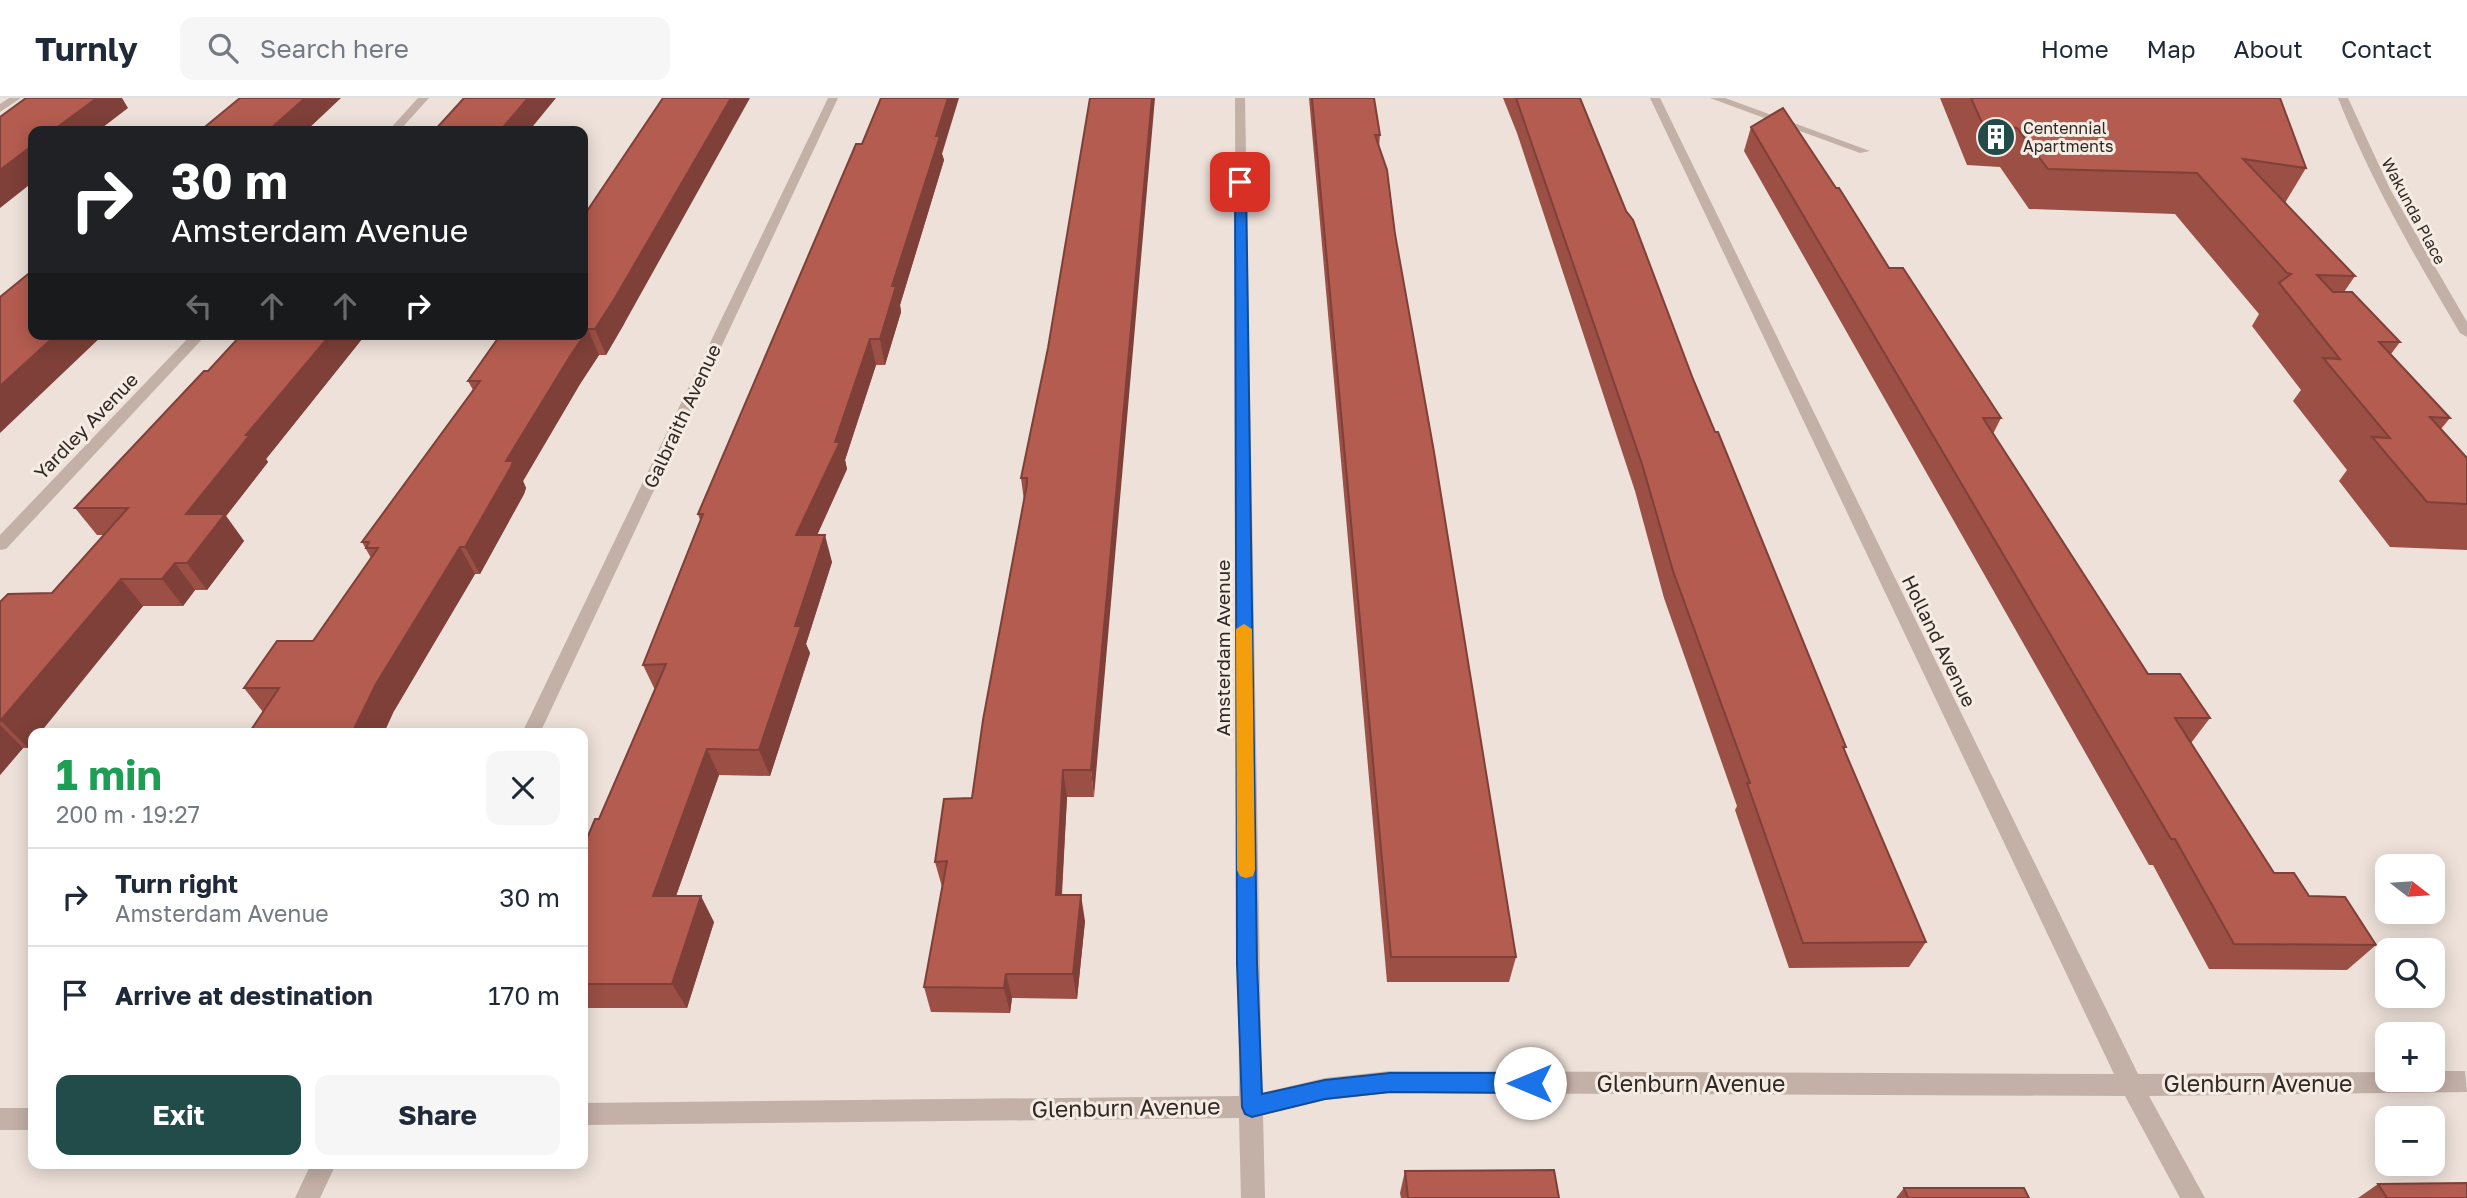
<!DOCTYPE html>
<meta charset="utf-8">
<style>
:root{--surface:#fff;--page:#f6f6f7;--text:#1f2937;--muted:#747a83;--line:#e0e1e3;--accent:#224c4a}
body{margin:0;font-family:"Golos Text",sans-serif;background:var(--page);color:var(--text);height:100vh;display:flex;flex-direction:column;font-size:26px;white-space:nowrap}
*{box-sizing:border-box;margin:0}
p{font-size:23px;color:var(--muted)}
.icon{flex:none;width:38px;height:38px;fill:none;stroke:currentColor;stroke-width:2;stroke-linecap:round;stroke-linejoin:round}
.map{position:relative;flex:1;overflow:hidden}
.details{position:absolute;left:28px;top:630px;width:560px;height:441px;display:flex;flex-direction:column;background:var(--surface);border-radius:14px;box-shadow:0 4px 18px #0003}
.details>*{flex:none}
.top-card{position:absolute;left:28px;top:28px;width:560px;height:214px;border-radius:14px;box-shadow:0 4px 18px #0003;background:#202124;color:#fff;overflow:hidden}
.needle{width:46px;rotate:107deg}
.tools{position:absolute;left:2375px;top:756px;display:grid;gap:14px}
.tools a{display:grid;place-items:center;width:70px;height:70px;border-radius:14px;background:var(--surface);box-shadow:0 4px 18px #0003;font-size:35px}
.pin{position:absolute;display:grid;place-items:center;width:60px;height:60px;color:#fff;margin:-30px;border-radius:14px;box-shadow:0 4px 10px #0006}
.me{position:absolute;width:77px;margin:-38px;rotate:270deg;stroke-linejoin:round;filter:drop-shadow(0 0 5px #0008)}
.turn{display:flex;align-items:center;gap:24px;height:147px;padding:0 28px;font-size:32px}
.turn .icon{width:91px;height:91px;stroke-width:2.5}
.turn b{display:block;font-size:49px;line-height:60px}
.lanes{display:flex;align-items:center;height:66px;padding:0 28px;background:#0003;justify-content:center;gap:35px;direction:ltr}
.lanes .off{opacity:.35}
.round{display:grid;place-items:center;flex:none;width:74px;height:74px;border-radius:14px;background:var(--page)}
.summary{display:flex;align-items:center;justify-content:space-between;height:119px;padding:0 28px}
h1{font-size:42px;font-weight:700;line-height:52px;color:#1e9e55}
.primary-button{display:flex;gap:14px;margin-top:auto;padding:14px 28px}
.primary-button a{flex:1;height:80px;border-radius:14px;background:var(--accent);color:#fff;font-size:28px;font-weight:700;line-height:80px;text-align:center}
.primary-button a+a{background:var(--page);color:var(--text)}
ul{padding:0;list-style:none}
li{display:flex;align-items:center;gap:21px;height:98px;padding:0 28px;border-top:2px solid var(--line)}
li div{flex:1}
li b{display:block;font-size:26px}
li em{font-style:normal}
header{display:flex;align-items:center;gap:42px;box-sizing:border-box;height:98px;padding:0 35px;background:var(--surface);border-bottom:2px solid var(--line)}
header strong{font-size:33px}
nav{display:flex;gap:38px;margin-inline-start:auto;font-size:24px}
.search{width:490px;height:63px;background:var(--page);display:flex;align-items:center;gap:18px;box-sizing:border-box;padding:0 24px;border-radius:14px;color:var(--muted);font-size:26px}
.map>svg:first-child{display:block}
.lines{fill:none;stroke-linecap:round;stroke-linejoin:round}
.minor{fill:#c3b0a7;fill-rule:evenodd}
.wall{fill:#9b4f45}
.shaded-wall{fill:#7e4038}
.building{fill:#b45c50;stroke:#7e4038;stroke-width:2}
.route{fill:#1a73e8;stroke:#114b97;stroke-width:2}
.slow{fill:#f59e0b}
.labels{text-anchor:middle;stroke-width:6;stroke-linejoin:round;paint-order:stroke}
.far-poi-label{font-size:16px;fill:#312826;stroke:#f5ece4;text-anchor:start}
.far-street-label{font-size:16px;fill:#312826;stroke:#f5ece4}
.street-label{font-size:19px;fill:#312826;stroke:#f5ece4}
.near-street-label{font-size:23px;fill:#312826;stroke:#f5ece4}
</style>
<header>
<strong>Turnly</strong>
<div class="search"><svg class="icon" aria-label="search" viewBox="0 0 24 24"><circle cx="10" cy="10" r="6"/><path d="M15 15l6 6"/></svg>Search here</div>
<nav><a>Home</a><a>Map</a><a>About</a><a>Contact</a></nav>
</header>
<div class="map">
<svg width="2467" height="1100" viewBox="0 0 2467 1100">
<rect width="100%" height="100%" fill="#ede1d9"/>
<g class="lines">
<path class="minor" d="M9 0H21L0 14V6Z
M418 0H429L399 33H388Z
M828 0H838L540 635H522Z
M1235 0H1245L1262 995 1325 980 1390 973 2114 976 1650 0H1660L2138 976 2387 974V982H2432V973H2465L2467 994 2149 998 2205 1100H2180L2125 998 1390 995 1325 1002 1263 1017 1265 1100H1241L1239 1020 583 1027V1005L1239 998Z
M1710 0H1725L1870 53 1860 55Z
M2338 0H2348L2390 91 2467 224V239L2460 235C2415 159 2371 83 2338 0Z
M192 236H207L6 451 0 452V437Z
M0 1010H33V1032H0Z
M311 1066H336L320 1100H295Z"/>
</g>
<path class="wall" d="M663 0 624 226 606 257H599L580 286 523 383 526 390 524 396 480 476H475L394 613 263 614 244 590 313 543 371 460 362 444 473 292 468 283 583 236Z
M1309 0H1374L1380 37 1379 49 1395 136 1516 859 1509 884H1387Z
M1503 0H1580L1693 281 1846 649 1844 652 1926 844 1909 869 1789 870 1735 712 1737 708 1664 500 1635 393 1517 35Z
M1940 0H2280L2306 70 2285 105 2355 178 2344 194 2400 244 2391 256 2450 320 2441 331 2467 360V452L2390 449 2339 383 2347 372 2293 303 2301 292 2252 228 2259 216 2175 116 2029 111 2000 69 1967 67Z
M1751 29 1889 170 2001 320 1993 336 2148 576 2210 620 2191 645 2274 775 2309 798 2376 847 2347 872 2209 871 2153 767H2149L1744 53Z
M942 56 944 62 900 207 901 214 885 267H876L845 362 847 371 817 437 832 464 806 546 810 555 770 678 719 677 676 798 714 824 687 910H583V750L599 721 655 592 643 567 700 422 698 416Z
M242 236H366L266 361 268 364 226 418 244 443 207 492H195L183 508H143L33 635V643L28 650H23L0 677V504L52 495 104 437H97L75 410 208 273Z
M1048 250 1094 699H1067L1062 797 1085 823 1077 901 1012 900 1010 915 931 914 924 889 942 789 935 764 972 700 1024 403 1021 380Z
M1405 1073 1559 1100H1401L1400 1095Z
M2378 1086 2467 1100H2358Z
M1904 1090 2029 1100H1896Z"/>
<path class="shaded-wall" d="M97 0H122L128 10 98 33H52Z
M305 0H341L306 33H268Z
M528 0H556L529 33H500Z
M731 0H750L624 226 606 257 595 231Z
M948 0H959L942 56 944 62 900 207 901 214 885 267 880 241 892 188Z
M1152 0H1155L1094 699 1091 672Z
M33 47V84L0 110V72Z
M588 231 599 257 580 286 523 383 526 390 524 396 480 476 465 449 506 363 569 260Z
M57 236H104L0 335V288Z
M331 236H366L266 361 268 364 226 418 244 443 207 492 187 465 186 416 246 337Z
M870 241 876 267 845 362 847 371 805 464 796 437 835 344Z
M825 437 832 464 806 546 810 555 770 678 759 652 795 528Z
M460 449 475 476 394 613 384 635H352L376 586Z
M175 465 195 492 183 508 162 481Z
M121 481 143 508 40 635H33V643L28 650 1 623Z
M0 627 23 650 0 677Z
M707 651 719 677 667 823 653 798Z
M1063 672 1067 699 1060 823 1056 797Z
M1081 797 1085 823 1077 901 1073 876Z
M701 798 714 824 687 910 672 886Z
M1006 876 1012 900 1010 915 1004 890Z"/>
<path class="building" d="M26 0H97L52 33H33V47L0 72V19Z
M240 0H305L268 33H200Z
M464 0H528L500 33H434Z
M663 0H731L615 200 595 231H588L569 260 506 363H513L511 369 465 449H460L376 586 352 635H249L279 590H244L277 543H313L378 450H366L369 444H362L480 283H468L501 236H583V119Z
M881 0H948L936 38H940L892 188H896L880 241H870L835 344H840L796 437H825L795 528H801L759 652 707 651 653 798H701L672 886H583V750L595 721H599L666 566 643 567 703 416H698L856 46H862Z
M1090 0H1152L1091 672H1063L1056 797H1081L1073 876H1006L1004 890 924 889 947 763 935 764 944 701 972 700 983 622 1027 386V380H1021L1048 250Z
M1312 0H1374L1380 37H1375L1387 72 1395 136 1434 354 1516 859H1391Z
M1516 0H1580L1626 113 1633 122 1693 281 1715 334H1718L1846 649H1843L1926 844 1803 845 1747 685H1750L1673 473 1642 366Z
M1971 0H2280L2306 70 2243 61 2355 178 2317 177 2333 194H2352L2400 244H2379L2450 320 2430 319 2467 360V406L2427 404 2372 339 2390 340 2323 260 2340 261 2279 185 2291 176 2287 175 2197 75 2048 71 2017 30 1983 27Z
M1783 10 1836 90H1839L1889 170H1903L2001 320H1983L2148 576H2180L2210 620H2175L2274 775H2294L2309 798 2345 799 2376 847 2234 846 2175 741H2171L1751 29Z
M33 172V236H57L0 288V199Z
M242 236H331L246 337H250L186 416H225L187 465H175L162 481H121L0 623V504L8 496 52 495 128 410H75L204 273H208Z
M1554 1072 1559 1100H1408L1405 1073Z
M2467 1085V1100H2387L2378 1086Z
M1904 1090H2024L2029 1100H1908Z"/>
<path class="route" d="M1240 81 1246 84 1257 866 1262 996 1325 982 1390 975H1530L1537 978 1540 985 1537 992 1530 995 1390 994 1325 1001 1252 1019 1245 1016 1242 1009 1237 866 1235 84Z"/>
<path class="slow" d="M1244 526 1252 531 1255 772 1253 778 1246 780 1240 778 1237 772 1236 531Z"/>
<defs>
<symbol id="building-disc" viewBox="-11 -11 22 22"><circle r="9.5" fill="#224c4a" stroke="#f5ece4"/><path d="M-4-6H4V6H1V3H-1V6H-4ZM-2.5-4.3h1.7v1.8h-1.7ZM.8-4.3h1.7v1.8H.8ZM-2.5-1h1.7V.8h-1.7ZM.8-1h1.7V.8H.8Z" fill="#fff"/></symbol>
</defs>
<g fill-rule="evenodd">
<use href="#building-disc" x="1974" y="17" width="44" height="44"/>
</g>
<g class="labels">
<g class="far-poi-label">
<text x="2023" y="36">Centennial<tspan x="2023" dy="18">Apartments</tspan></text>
</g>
<g class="far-street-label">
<text transform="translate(2414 113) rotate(62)" y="6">Wakunda Place</text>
</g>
<g class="street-label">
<text transform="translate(682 318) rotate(-65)" y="7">Galbraith Avenue</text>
<text transform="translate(86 328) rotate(-46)" y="7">Yardley Avenue</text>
<text transform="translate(1939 543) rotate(64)" y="7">Holland Avenue</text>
<text transform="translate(1223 550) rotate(-90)" y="7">Amsterdam Avenue</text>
</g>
<g class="near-street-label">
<text x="1691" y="994">Glenburn Avenue</text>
<text x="2258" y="994">Glenburn Avenue</text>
<text transform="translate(1126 1010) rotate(-1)" y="8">Glenburn Avenue</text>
</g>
</g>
</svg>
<div class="tools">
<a><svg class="needle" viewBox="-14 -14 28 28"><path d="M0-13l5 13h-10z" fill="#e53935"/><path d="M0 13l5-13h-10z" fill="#747a83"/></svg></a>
<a><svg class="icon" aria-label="search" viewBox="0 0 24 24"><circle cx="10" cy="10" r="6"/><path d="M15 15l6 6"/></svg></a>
<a>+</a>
<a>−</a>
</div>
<div class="pin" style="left:1240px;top:84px;background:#d93025"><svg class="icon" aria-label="arrive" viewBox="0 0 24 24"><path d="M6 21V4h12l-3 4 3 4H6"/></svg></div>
<svg class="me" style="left:1530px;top:985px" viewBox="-20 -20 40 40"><circle r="19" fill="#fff"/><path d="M0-13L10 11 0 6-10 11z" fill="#1a73e8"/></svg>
<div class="top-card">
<div class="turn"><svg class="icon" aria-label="right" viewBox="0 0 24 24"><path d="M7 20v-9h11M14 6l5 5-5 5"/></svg><div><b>30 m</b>Amsterdam Avenue</div></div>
<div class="lanes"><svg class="icon off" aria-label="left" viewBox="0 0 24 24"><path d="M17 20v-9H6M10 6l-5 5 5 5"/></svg><svg class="icon off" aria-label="ahead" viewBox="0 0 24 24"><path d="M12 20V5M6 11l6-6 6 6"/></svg><svg class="icon off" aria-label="ahead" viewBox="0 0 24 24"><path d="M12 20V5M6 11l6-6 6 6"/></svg><svg class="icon" aria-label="right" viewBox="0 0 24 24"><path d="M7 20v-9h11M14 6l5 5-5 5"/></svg></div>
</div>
<section class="details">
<div class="summary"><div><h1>1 min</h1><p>200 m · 19:27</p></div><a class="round"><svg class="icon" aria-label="close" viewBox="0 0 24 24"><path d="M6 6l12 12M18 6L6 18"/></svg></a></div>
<ul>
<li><svg class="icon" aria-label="right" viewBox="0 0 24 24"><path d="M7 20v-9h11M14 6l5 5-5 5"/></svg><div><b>Turn right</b><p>Amsterdam Avenue</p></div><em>30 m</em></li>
<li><svg class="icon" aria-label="arrive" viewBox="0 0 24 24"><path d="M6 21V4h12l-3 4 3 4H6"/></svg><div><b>Arrive at destination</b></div><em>170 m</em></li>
</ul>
<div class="primary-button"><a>Exit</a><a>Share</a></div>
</section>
</div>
